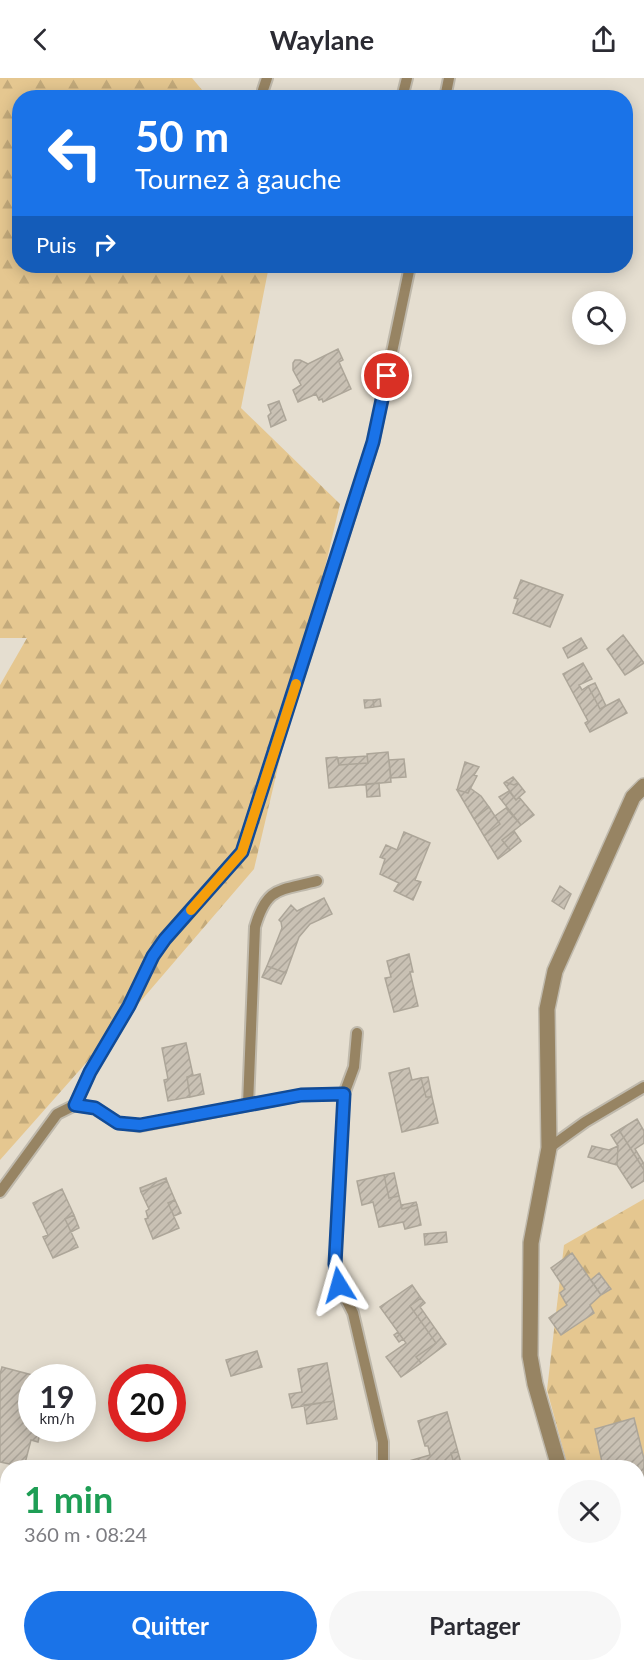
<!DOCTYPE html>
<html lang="fr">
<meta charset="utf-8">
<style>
:root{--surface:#fff;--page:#f7f7f7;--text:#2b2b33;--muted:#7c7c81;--accent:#1a73e8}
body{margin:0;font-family:Lato,sans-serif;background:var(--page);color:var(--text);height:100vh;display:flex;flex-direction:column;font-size:22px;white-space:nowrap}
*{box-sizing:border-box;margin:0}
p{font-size:20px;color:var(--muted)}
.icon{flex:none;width:33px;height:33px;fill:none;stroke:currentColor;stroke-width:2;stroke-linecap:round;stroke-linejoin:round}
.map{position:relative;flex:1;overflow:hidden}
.side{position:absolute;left:0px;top:1382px;width:645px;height:212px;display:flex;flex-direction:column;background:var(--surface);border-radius:24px 24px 0 0;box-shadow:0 3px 15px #0003}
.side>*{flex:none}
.top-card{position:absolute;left:12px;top:12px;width:621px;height:183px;border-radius:24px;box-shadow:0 3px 15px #0003;background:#1a73e8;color:#fff;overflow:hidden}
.controls{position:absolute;left:572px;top:213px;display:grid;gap:12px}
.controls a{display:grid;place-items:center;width:54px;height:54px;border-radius:50%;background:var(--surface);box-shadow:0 3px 15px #0003;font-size:30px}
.speed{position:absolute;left:18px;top:1286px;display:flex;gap:12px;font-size:30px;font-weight:700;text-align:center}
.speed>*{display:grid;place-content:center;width:78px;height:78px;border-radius:50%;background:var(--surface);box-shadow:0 3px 15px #0003;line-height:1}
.speed small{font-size:15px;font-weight:400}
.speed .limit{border:9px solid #d22;background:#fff;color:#111}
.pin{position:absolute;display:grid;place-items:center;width:51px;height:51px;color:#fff;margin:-26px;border:3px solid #fff;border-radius:50%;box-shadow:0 2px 6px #0007}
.me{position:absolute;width:66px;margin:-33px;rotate:352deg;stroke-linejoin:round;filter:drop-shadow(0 0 4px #0008)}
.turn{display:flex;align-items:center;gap:21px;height:126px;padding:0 24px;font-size:27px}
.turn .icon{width:78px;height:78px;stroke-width:2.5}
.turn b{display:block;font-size:42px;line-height:51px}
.then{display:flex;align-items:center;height:57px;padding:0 24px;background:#0003;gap:12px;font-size:22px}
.round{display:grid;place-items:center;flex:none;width:63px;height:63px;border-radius:32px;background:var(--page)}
.summary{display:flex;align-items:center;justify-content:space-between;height:102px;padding:0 24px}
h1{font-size:36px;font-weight:700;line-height:45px;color:#1e9e55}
.primary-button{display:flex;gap:12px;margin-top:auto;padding:12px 24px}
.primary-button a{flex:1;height:69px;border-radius:36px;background:var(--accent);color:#fff;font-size:24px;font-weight:700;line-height:69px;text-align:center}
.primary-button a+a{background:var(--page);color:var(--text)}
header{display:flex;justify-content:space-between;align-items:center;height:78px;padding:0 24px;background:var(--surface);font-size:27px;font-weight:700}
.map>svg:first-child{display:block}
.forest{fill:url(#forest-firs)}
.building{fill:url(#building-hatch);stroke:#ada699;stroke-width:1.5}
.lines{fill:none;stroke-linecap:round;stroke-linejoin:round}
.service-casing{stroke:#bfb9ac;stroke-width:14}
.minor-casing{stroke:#bfb9ac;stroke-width:18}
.secondary-casing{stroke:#bfb9ac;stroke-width:18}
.trunk-casing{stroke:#bfb9ac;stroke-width:20}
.service{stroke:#978463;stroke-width:10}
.minor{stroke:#978463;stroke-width:15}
.secondary{stroke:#735922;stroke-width:15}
.trunk{stroke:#423211;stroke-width:16}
.route-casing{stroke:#114b97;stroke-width:15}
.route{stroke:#1a73e8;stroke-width:10}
.slow{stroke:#f59e0b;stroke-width:10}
</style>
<header><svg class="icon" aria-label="back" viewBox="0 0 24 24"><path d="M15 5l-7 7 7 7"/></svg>Waylane<svg class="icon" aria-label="share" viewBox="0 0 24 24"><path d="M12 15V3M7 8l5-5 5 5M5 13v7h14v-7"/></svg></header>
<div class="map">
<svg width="644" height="1592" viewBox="0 0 644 1592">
<defs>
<pattern id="forest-firs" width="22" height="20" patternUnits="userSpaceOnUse" patternTransform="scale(1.5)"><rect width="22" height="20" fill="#e5c790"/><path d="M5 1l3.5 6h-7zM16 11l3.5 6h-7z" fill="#c3aa7b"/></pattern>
<pattern id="building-hatch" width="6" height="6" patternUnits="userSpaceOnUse" patternTransform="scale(1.5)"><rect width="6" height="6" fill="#c9c1b4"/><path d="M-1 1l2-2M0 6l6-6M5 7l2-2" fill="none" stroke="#aca599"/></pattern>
</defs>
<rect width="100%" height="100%" fill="#e5ded0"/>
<path class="forest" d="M0 0H192L208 19 20 20V188H269L241 330 340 426 254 791 133 932 0 1082V607L27 560H0Z
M644 1121V1592H626L624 1586H638V1389H568L547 1312 564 1167Z"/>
<path class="building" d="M338 271 343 282 339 284 351 311 323 324 322 321 319 322 316 316 298 324 293 312 301 307 293 292V285L295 282H300L308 286Z
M279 323 286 342 271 349 268 338 271 335 268 327Z
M521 502 563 517 550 549 513 535 518 521 514 520Z
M623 557 644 585 625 597 607 571Z
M581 560 587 570 568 580 563 570Z
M583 585 592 601 579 607 582 612 588 608 600 631 619 621 627 635 590 654 585 645 588 643 563 596Z
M595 605 606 628 600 631 588 608Z
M380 621 381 628 374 629 373 622Z
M364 622H373L374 629 365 630Z
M388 674 391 704 329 710 326 680 337 679 339 687 368 685 367 676Z
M367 678 368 685 339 687 338 680Z
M404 681 406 699 391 700 389 682Z
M465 684 479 689 474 697 477 698 468 715 457 712Z
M513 699 518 705 514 707 505 704Z
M505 704 514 707 518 705 525 714 516 722 504 705Z
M379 705 380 718 367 719 366 706Z
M470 710 481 718 489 729 474 741 457 712 468 715Z
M509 713 516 722 519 719 534 737 521 747 499 719Z
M489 729 500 746 484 758 474 741Z
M506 730 521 747 502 762 510 772 498 781 484 758 500 746 495 738Z
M514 753 521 763 510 772 502 762Z
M404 754 430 765 415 802 421 804 413 822 394 813 399 805 380 796 385 781 380 779 386 767 397 772Z
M560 808 571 816 564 831 552 823Z
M324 820 332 836 310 846 299 859 286 895 267 888 282 850 281 844 279 842 291 827 297 833Z
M409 876 413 894H410L418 928 394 934 385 900 391 899 387 883Z
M267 888 286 895 281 906 262 899Z
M186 965 193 997 187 999 190 1019 168 1023 164 1002 168 1001 162 970Z
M409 990 412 1002 421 1000 426 1019H432L438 1045 402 1054 389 995Z
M200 996 204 1016 190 1019 187 999Z
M428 999 432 1019H426L421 1000Z
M637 1041 644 1053V1065L635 1071 644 1086V1092L619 1052Z
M619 1052 644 1092V1103L632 1110 617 1087 618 1068 611 1057Z
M592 1068 609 1072 618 1068 617 1087 588 1079Z
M394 1095 399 1118 389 1120 384 1097Z
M384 1097 389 1120 399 1118 402 1131 417 1127 421 1147 405 1151 403 1144 379 1149 373 1124 362 1127 357 1103Z
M166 1100 167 1103 141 1114 140 1110Z
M167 1103 175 1122 168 1125 179 1150 153 1161 145 1141 148 1140 146 1133 149 1131 141 1114Z
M62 1111 74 1137 65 1141 78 1169 53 1180 43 1159 48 1157 33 1125Z
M175 1122 181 1135 174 1138 168 1125Z
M416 1124 417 1127 402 1131 401 1127Z
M74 1137 79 1150 71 1154 65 1141Z
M446 1154 447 1164 425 1167 424 1156Z
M572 1175 601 1217 590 1227 594 1235 561 1257 549 1240 567 1227 560 1215 565 1211 551 1190Z
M599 1195 611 1211 601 1217 591 1202Z
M412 1207 421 1220 410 1228 436 1265 416 1279 421 1285 401 1299 386 1279 406 1265 380 1229Z
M421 1220 425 1225 420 1229 446 1266 421 1285 416 1279 436 1265 410 1228Z
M398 1254 403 1261 399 1264 394 1257Z
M257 1273 262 1289 231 1298 226 1282Z
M327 1285 334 1323 292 1330 289 1316 302 1314 298 1291Z
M2 1289 40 1299H32V1350H41L38 1364 31 1362 24 1389 0 1384V1296Z
M334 1323 337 1341 307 1346 304 1327Z
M447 1334 458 1374 451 1375 455 1389H411L409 1383 430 1377 428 1368H425L418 1343Z
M634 1340 644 1381V1402L638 1404V1389H603L595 1351Z
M458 1374 462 1389H455L451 1375Z"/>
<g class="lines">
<defs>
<path id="service" d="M266 20 263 12 267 0
M402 20 407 0
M445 20 449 0
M357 955 354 989 344 1016 335 1186 339 1207 353 1235 383 1364V1389
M75 1027 95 1030 118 1045 140 1048 301 1017 344 1016
M248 1027 255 849C267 808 279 813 317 803
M549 1070 585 1044 644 1009
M0 1114 57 1036 75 1027 90 994 129 928 153 878 165 861 242 774 373 365 410 188"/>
<path id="minor" d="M559 1389 535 1306 530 1278 531 1165 549 1070 547 931 555 893 633 719 644 708"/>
<path id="secondary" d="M638 1567 644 1571
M243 1592 264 1586
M596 1592 597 1586"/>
<path id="trunk" d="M638 1554 644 1548"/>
</defs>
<use href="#service" class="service-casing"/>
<use href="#minor" class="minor-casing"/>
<use href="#secondary" class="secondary-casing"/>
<use href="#trunk" class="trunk-casing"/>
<use href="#service" class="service"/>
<use href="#minor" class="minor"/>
<use href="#secondary" class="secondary"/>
<use href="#trunk" class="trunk"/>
</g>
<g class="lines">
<defs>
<path id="route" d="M339 1207 335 1186 344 1016 301 1017 140 1047 118 1045 95 1030 75 1027 90 994 129 928 153 878 165 861 242 774 373 364 387 298"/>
</defs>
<use href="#route" class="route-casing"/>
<use href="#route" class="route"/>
<path class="slow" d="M191 832 242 774 296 606"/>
</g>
</svg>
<div class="controls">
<a><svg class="icon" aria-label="search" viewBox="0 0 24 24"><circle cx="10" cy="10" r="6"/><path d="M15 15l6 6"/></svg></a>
</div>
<div class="speed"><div>19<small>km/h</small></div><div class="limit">20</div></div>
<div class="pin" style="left:387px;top:298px;background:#d93025"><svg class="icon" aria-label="arrive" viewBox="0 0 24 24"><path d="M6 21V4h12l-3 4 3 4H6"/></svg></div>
<svg class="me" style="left:339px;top:1207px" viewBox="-20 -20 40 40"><path d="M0-17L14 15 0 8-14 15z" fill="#1a73e8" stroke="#fff" stroke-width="4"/></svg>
<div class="top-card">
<div class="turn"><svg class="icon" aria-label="left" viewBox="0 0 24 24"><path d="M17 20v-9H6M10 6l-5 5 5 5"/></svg><div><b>50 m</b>Tournez à gauche</div></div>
<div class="then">Puis<svg class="icon" aria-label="right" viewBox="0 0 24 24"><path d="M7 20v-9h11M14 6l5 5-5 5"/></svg></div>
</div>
<section class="side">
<div class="summary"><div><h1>1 min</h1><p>360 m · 08:24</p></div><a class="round"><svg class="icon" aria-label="close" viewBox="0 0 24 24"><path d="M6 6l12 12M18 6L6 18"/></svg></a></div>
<div class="primary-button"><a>Quitter</a><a>Partager</a></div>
</section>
</div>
